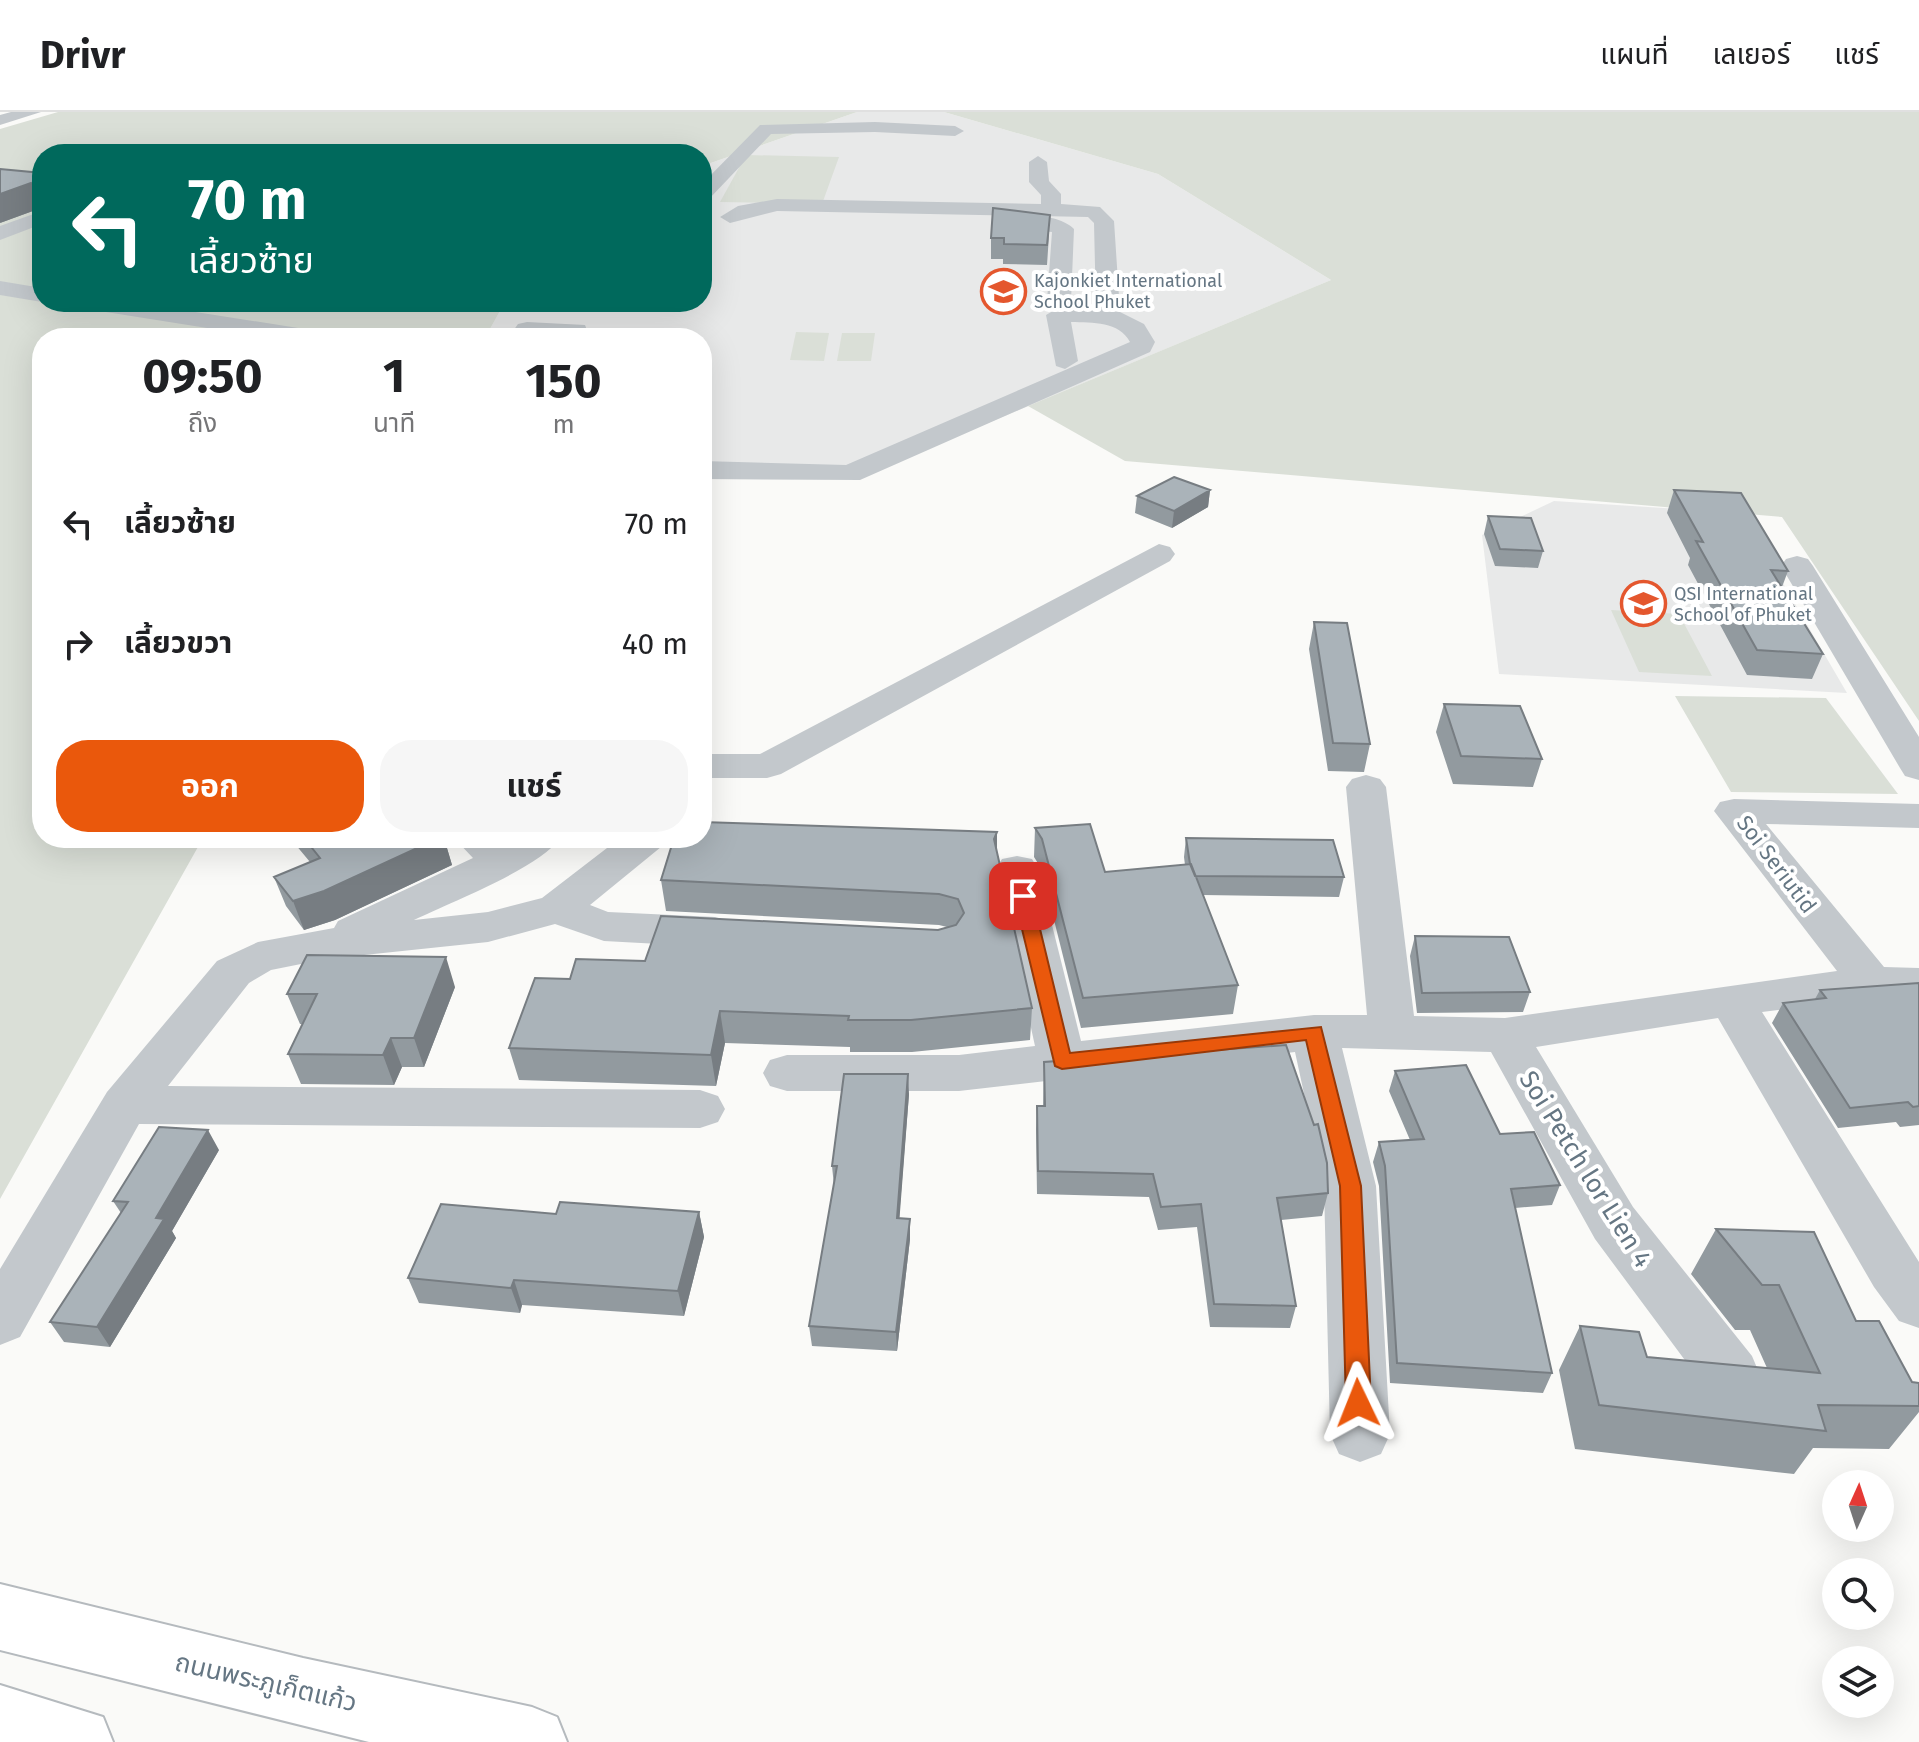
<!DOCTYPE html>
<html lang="th">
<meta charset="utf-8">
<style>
:root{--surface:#fff;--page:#f6f6f6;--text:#202124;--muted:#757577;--line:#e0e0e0;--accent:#ea580c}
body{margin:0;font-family:"Fira Sans","Noto Sans Thai",sans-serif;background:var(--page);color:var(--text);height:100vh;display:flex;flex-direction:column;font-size:30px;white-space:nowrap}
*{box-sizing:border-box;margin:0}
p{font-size:26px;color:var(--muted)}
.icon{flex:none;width:44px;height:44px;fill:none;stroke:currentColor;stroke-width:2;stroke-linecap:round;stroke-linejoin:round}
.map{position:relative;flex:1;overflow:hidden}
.panel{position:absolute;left:32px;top:216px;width:680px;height:520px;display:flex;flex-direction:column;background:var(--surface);border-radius:32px;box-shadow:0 8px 32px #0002}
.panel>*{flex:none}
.hud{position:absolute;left:32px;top:32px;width:680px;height:168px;border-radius:32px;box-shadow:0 8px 32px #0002;background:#00695c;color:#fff;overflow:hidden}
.needle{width:52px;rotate:3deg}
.buttons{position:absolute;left:1822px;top:1358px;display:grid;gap:16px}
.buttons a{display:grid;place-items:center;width:72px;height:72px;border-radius:50%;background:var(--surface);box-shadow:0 8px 32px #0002;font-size:40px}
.pin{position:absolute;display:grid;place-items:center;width:68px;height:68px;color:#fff;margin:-34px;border-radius:16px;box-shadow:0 4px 12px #0006}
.me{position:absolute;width:88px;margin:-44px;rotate:358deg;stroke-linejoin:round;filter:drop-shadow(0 0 6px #0008)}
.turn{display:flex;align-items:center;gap:28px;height:168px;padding:0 24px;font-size:36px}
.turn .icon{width:104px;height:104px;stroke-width:2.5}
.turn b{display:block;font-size:56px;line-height:68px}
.eta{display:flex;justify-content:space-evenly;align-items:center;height:136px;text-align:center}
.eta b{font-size:48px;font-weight:700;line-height:56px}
.cta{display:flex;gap:16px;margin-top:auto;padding:16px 24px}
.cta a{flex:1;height:92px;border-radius:32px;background:var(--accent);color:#fff;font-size:32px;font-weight:700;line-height:92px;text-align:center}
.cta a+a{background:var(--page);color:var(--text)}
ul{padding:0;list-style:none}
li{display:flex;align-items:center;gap:24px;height:120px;padding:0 24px}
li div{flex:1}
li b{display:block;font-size:30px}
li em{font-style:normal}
header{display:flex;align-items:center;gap:48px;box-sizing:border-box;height:112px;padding:0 40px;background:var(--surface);border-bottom:2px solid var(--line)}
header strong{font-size:38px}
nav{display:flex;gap:44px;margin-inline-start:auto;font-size:28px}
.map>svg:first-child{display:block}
.built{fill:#e8e9e9}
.green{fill:#dadfd7}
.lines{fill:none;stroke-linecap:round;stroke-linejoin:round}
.major-casing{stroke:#b5babe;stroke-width:4}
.minor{fill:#c3c8cc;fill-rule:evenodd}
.major{fill:#fff;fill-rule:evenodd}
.wall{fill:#929a9f}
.shaded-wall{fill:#777d82}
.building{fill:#aab3b9;stroke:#777d82;stroke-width:2}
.route{fill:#ea580c;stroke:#983908;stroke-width:2}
.labels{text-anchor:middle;stroke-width:8;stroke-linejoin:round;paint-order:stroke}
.far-poi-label{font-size:18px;fill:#657683;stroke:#fff;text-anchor:start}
.street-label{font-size:22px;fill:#657683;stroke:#fff}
.near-street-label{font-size:26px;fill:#657683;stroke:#fff}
</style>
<header>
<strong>Drivr</strong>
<nav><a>แผนที่</a><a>เลเยอร์</a><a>แชร์</a></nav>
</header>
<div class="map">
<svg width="1919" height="1630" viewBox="0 0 1919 1630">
<rect width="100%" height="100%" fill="#fafaf8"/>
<path class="built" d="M857 0H944L1158 62 1331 168 875 358 702 354V226H485L505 190H702V54Z
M1554 389 1742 401 1847 581 1499 562 1482 423Z"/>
<path class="green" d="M58 0H857L702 54V42H42V190H505L485 226H42V726H203L0 1087V17Z
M944 0H1919V609L1782 405 1125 349 1028 294 1331 168 1158 62Z
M746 43 839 45 822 92 720 90Z
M796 220 829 221 824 249 790 248Z
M842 221H875L871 249H837Z
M1611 498 1679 502 1712 564 1639 560Z
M1675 584 1826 586 1898 682 1731 680Z"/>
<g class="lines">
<defs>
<path id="major" d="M0 1472 303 1546 532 1595 557 1605 567 1630H369L0 1538Z
M0 1573 103 1605 113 1630H0Z"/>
</defs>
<use href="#major" class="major-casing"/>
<path class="minor" d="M11 0H41L0 13V3Z
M875 10 955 14 964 19 955 24 875 20 771 22 709 87 702 89V72L760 13Z
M1038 44 1047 50 1049 69 1061 82V92L1100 95 1114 109 1120 200 1144 212 1155 230 1150 240 860 368 702 367V349L846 353 1130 230C1119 209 1093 211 1071 210L1078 249 1065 257 1056 254 1046 203 1058 196 1047 189 1052 120 1016 117 1006 111C1018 97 1062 104 1074 117L1071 189 1060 196 1096 197 1094 111 1088 105 777 99 730 111 720 105 738 94 777 87 1041 92V83L1029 70V50Z
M42 99V112L0 128V114Z
M0 169 42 176V190L0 183Z
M75 190H132L317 219 329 226H270L87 197Z
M527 210 585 213 590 226H508L518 212Z
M1159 432 1170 435 1175 442 1170 449 781 662 767 666H702V642H760Z
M1797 444 1808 447 1813 454 1919 625V668L1905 664 1900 656 1781 454 1786 447Z
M1366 663 1380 667 1386 675 1414 904 1505 906 1837 859 1714 699 1720 690 1734 687 1919 692V716L1766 712 1884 855 1919 856V888L1871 887 1762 900 1919 1150V1216L1899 1209 1874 1175 1718 906 1536 935 1633 1095 1752 1244 1760 1263 1752 1282 1731 1289 1710 1282 1595 1127 1491 940 1342 936 1376 1074 1390 1322 1381 1342 1360 1350 1339 1342 1330 1322 1324 1074 1295 940 959 979H787L770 974 763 961 770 948 787 943H959L1035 934 996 757 1002 747 1017 744 1032 747 1038 757 1081 929 1314 903H1367L1346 675 1352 667Z
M454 726H560C540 756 449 791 414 808L488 800 542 786 620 726H667L661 735 590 793 608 800 715 805 731 810 737 820 731 830 715 835 604 829 555 812 488 830 326 847 271 858 249 871 168 974 700 978 718 984 725 997 718 1010 700 1016 139 1012 20 1225 0 1233V1157L107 980 217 849 258 830 334 816 338 809 473 746Z"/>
<use href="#major" class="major"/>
</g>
<path class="wall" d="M42 61V98L41 96 0 111Z
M1049 123 1047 153 1003 152V147H991V126Z
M1210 378 1208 395 1172 416 1135 401 1137 384Z
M1674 378 1788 459 1782 475 1823 542 1812 567 1747 563 1688 453 1690 446 1667 401Z
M1488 404 1543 439 1538 456 1495 454 1484 422Z
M1314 510 1370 632 1364 660 1328 659 1309 537Z
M1444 592 1542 647 1533 675 1453 672 1436 620Z
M1035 716 1105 760 1185 753 1184 745 1186 726 1344 765 1339 785 1203 783 1238 873 1233 902 1081 916 1041 756 1034 745Z
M290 726H444L452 753 335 808 304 818 286 794 274 765 310 750Z
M997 740 1032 896 1030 928 912 940H850V935L725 931 716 974 519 968 509 936 570 867 645 849 938 818 947 815 939 813 666 799 661 768Z
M1415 824 1530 880 1523 900 1417 901 1410 844Z
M1919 871V1013L1900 1015 1896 1010 1838 1016 1772 911 1783 891 1815 887 1820 878Z
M455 875 424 955H402L394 973 301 972 288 942 303 912H300L287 882Z
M1044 950 1328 1081 1322 1104 1281 1108 1296 1194 1290 1216 1210 1215 1197 1115 1158 1118 1149 1085 1037 1082 1036 1017 1037 994H1043Z
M1395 959 1500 1022 1560 1073 1552 1093 1515 1096 1552 1261 1543 1281 1390 1271 1379 1074 1373 1050 1379 1030 1410 1028 1389 979Z
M909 982 899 1106 910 1127 897 1239 812 1234 809 1214 834 1074 832 1054Z
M219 1038 172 1119 176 1126 110 1235 64 1230 50 1210 121 1101 113 1089Z
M699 1100 704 1125 684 1204 522 1193 520 1201 419 1191 408 1166 556 1102Z
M1716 1117 1856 1209 1919 1284V1300L1889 1337 1813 1336 1794 1362 1575 1337 1559 1258 1580 1214 1647 1245 1767 1256 1750 1218H1735L1691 1162Z"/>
<path class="shaded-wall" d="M31 71 41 96 0 111V82Z
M42 74V94L35 77Z
M710 93 711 110 702 128V107Z
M1210 378 1208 395 1172 416 1174 399Z
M997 720V751L994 727Z
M429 726H444L452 753 335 808 304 818 293 789Z
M446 845 455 875 424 955 414 926Z
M720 899 725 931 716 974 711 943Z
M391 926 402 955 394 973 383 943Z
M908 962 909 982 898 1126 897 1106Z
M208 1018 219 1038 172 1119 176 1126 110 1235 97 1215 156 1106Z
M699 1100 704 1125 684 1204 678 1179Z
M910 1107V1127L897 1239 896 1220Z
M514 1168 522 1193 520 1201 511 1176Z"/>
<path class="building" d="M0 57 42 61V74L35 77 31 71 0 82Z
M702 93H710L702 107Z
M993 96 1050 103 1047 133 1004 132V126H991Z
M1174 365 1210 378 1174 399 1137 384Z
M1674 378 1741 381 1788 459 1771 458 1823 542 1757 538 1696 429 1703 430Z
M1488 404 1531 406 1543 439 1500 437Z
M1314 510 1347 511 1370 632 1333 631Z
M1444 592 1520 594 1542 647 1461 644Z
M702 710 997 720 994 727 1032 896 911 908H848L849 904 720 899 711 943 509 936 535 866 570 867 576 847 645 849 661 804 938 818 956 813 964 801 958 787 939 782 661 768 674 726H702Z
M1090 712 1105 760 1191 752 1238 873 1083 886 1042 727 1035 716Z
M304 726H439L324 779 293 789 274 765 320 746Z
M1186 726 1333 728 1344 765 1195 764 1190 752Z
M1415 824 1509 825 1530 880 1422 881Z
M307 843 446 845 414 926H391L383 943 288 942 317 882H287Z
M1919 871V994L1913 995 1908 990 1850 996 1783 891 1826 886 1820 878Z
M1286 933 1314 1013 1318 1012 1327 1051 1328 1081 1277 1086 1296 1194 1214 1192 1201 1092 1161 1095 1153 1062 1038 1059 1037 994H1045L1044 950Z
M1466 953 1500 1022 1534 1020 1560 1073 1511 1077 1552 1261 1397 1251 1385 1054 1379 1030 1424 1027 1395 959Z
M844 962H908L897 1106 910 1107 896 1220 809 1214 837 1054H832Z
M159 1015 208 1018 156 1106 164 1107 97 1215 50 1210 128 1090 113 1089Z
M560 1090 699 1100 678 1179 514 1168 511 1176 408 1166 441 1092 556 1102Z
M1716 1117 1814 1120 1856 1209H1879L1912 1270 1919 1271V1294L1818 1293 1826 1319 1599 1293 1580 1214 1639 1220 1647 1245 1820 1261 1779 1173H1762Z"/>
<path class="route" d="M1023 779 1032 784 1070 941 1321 915 1361 1074 1371 1291 1367 1299 1358 1302 1350 1299 1346 1291 1340 1074 1306 928 1062 957 1055 954 1014 784Z"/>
<defs>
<symbol id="school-ring" viewBox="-11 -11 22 22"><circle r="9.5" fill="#fff" stroke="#e4572e" stroke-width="1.5"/><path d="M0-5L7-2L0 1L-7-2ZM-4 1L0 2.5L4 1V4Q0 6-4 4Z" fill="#e4572e"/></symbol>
</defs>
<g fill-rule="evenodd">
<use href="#school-ring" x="978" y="154" width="51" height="51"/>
<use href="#school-ring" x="1618" y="466" width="51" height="51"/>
</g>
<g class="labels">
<g class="far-poi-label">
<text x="1034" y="175">Kajonkiet International<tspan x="1034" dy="21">School Phuket</tspan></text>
<text x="1674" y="488">QSI International<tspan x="1674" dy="21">School of Phuket</tspan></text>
</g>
<g class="street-label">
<text transform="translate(1777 752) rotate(53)" y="8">Soi Seriutid</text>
</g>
<g class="near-street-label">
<text transform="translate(1586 1057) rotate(58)" y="9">Soi Petch lor Lien 4</text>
<text transform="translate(266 1570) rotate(13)" y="9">ถนนพระภูเก็ตแก้ว</text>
</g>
</g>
</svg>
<div class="buttons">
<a><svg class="needle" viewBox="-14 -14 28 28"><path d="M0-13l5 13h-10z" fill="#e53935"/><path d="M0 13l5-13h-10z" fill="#757577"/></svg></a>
<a><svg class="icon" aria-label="search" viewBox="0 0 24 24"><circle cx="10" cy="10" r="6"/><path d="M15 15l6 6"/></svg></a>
<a><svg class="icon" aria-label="layers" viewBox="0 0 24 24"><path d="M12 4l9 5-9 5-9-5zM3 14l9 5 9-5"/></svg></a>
</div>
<div class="pin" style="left:1023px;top:784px;background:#d93025"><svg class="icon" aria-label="arrive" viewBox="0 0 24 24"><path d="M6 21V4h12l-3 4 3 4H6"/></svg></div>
<svg class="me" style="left:1358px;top:1291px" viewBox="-20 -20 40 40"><path d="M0-17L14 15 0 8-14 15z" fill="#ea580c" stroke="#fff" stroke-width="4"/></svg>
<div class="hud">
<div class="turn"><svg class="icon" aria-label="left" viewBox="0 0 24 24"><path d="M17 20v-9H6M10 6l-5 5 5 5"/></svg><div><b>70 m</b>เลี้ยวซ้าย</div></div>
</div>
<section class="panel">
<div class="eta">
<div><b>09:50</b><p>ถึง</p></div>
<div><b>1</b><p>นาที</p></div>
<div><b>150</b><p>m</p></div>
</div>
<ul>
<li><svg class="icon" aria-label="left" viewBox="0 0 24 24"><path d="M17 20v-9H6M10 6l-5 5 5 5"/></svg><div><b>เลี้ยวซ้าย</b></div><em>70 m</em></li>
<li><svg class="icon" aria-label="right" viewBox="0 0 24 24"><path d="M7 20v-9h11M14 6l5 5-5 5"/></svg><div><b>เลี้ยวขวา</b></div><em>40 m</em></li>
</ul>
<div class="cta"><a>ออก</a><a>แชร์</a></div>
</section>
</div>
